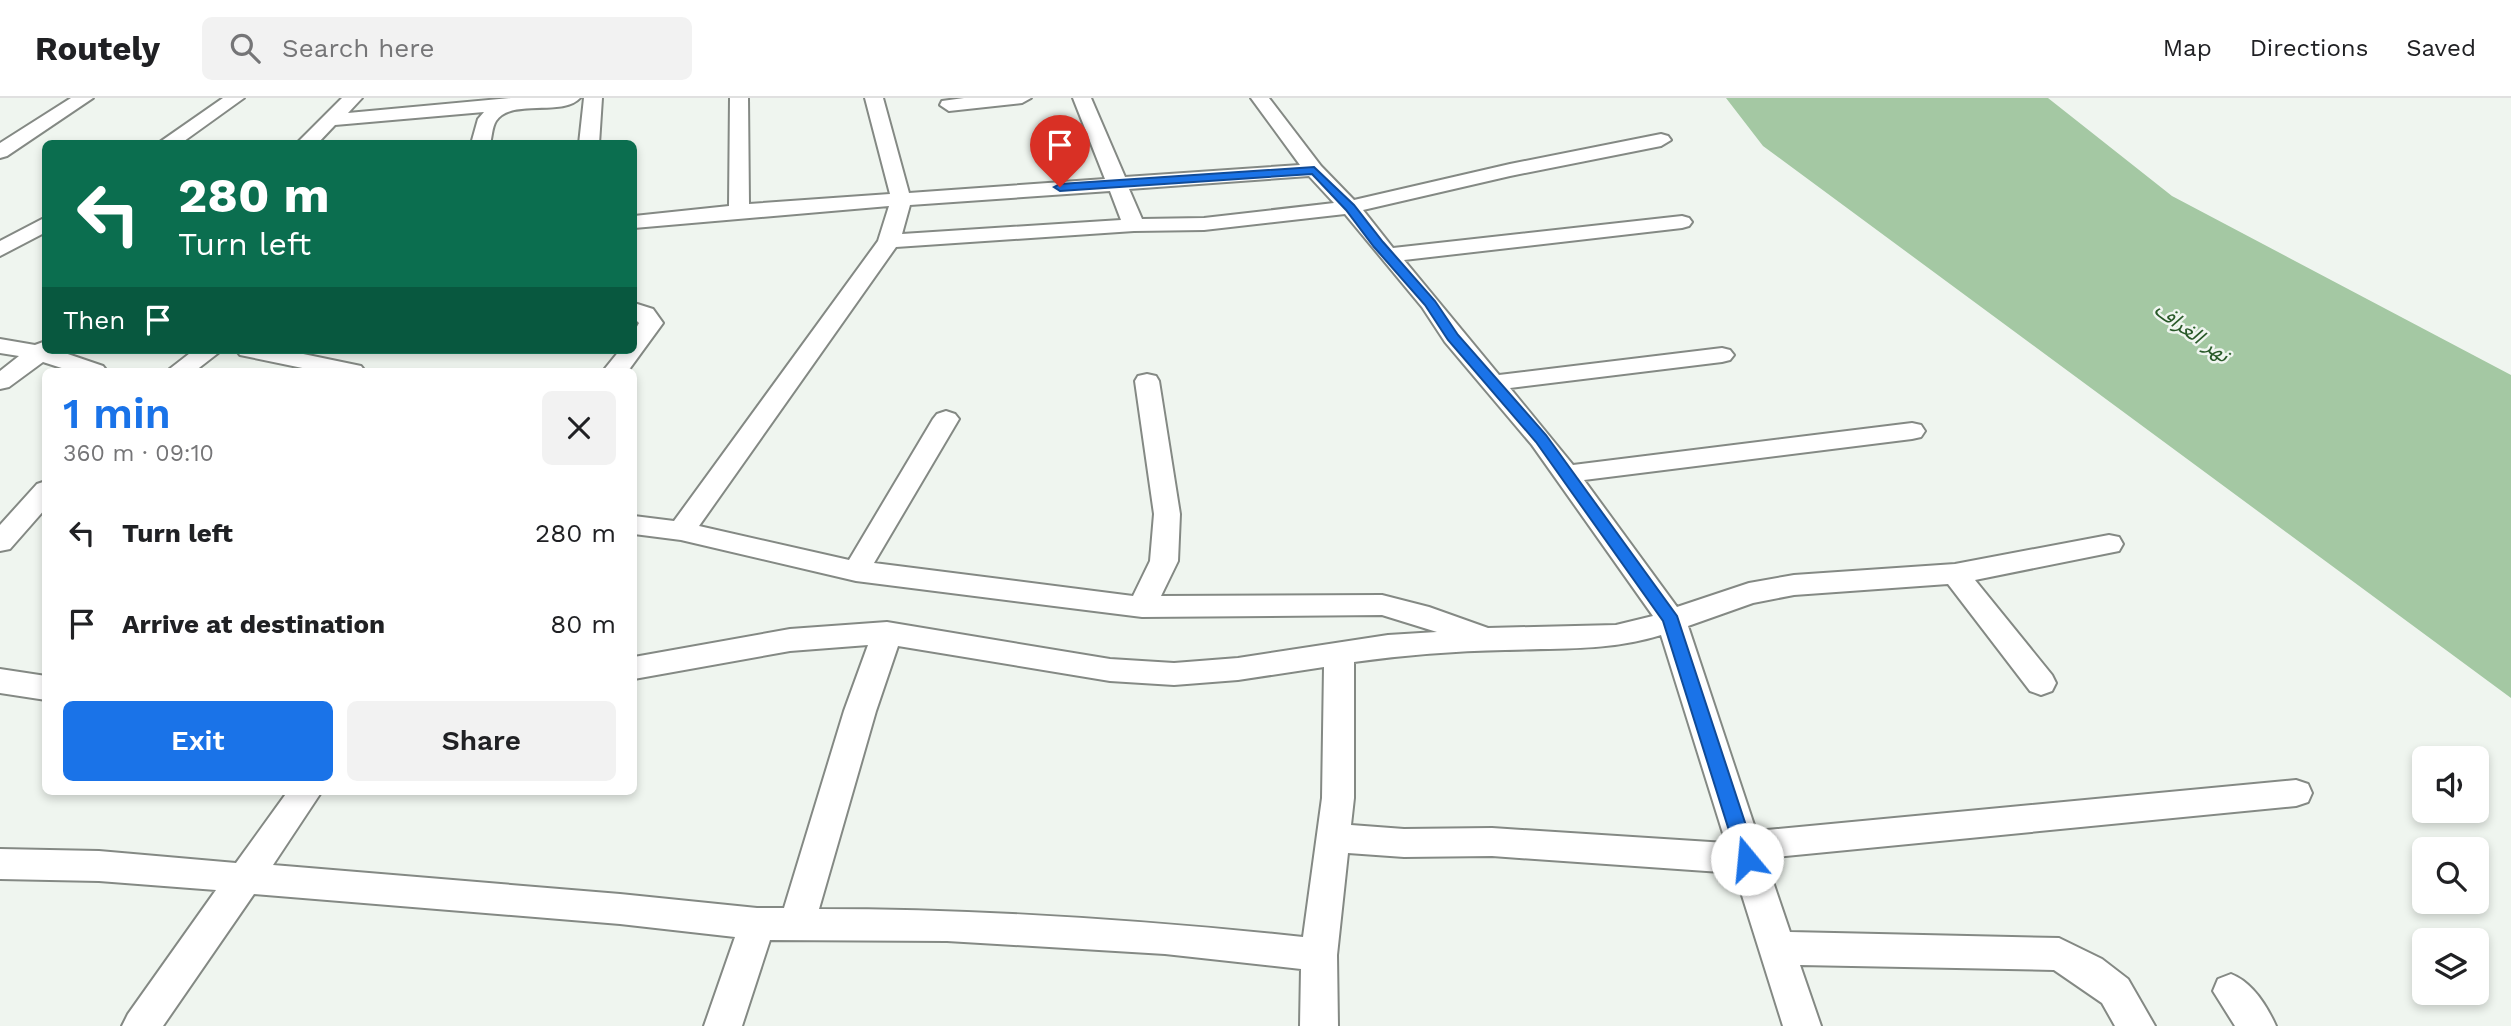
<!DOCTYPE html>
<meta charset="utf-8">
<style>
:root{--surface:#fff;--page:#f2f2f2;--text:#202124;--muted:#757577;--line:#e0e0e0;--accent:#1a73e8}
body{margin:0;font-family:"Work Sans","Noto Sans Arabic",sans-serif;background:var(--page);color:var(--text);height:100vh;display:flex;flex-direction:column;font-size:26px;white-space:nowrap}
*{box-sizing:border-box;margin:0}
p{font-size:23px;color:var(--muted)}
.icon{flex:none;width:38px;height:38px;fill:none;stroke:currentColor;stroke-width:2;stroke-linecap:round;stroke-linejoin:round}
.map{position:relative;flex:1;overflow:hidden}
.sheet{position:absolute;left:42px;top:270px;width:595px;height:427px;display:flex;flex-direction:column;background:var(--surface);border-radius:10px;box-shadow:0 4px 10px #0003}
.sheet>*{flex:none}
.guide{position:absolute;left:42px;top:42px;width:595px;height:214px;border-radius:10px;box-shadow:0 4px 10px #0003;background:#0b6e4f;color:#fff;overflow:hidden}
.fabs{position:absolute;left:2412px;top:648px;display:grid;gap:14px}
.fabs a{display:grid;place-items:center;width:77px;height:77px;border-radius:10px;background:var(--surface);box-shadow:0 4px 10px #0003;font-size:35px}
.pin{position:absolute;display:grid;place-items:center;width:60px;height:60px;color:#fff;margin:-72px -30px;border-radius:50% 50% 50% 0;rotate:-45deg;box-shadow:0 0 7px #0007}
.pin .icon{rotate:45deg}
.me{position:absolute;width:77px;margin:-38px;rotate:343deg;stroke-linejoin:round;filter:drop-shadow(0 0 5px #0008)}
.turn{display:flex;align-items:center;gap:24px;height:147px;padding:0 21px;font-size:32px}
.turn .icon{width:91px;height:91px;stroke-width:2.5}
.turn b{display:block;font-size:49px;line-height:60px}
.then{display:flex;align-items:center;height:66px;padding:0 21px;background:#0003;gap:14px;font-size:26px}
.round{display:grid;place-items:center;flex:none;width:74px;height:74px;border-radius:10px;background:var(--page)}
.headline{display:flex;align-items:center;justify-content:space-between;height:119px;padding:0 21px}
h1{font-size:42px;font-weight:600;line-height:52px;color:var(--accent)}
.primary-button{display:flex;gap:14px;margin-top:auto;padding:14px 21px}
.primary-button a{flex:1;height:80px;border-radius:10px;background:var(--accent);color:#fff;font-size:28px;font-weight:600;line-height:80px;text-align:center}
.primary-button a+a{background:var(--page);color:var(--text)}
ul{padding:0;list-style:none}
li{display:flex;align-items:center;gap:21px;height:91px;padding:0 21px}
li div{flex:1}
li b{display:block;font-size:26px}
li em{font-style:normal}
header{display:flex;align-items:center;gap:42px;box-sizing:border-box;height:98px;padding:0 35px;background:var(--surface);border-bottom:2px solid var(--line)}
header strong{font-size:33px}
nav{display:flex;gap:38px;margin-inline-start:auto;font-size:24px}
.search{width:490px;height:63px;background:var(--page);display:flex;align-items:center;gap:18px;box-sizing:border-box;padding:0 24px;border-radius:10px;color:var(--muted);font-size:26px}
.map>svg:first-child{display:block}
.water{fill:#a4c8a3}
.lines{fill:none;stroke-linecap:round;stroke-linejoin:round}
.minor-casing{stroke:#848984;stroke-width:4}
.minor{fill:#fff;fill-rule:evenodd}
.route{fill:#1a73e8;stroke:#114b97;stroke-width:2}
.labels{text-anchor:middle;stroke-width:5;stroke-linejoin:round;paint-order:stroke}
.water-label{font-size:21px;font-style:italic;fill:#285928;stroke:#eff5ef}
</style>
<header>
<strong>Routely</strong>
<div class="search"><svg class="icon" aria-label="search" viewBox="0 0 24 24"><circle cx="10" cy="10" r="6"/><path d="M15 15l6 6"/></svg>Search here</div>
<nav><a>Map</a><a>Directions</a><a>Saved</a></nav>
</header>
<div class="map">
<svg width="2511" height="928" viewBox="0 0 2511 928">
<rect width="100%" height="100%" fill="#eff5ef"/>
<path class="water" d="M1726 0H2048L2172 98 2511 277V600L1763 48Z"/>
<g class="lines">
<defs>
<path id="minor" d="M71 0H93L7 58 0 60V45Z
M223 0H244L180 46H157Z
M342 0H362L348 15 511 0H580C563 19 511 0 496 23 492 29 492 39 490 46H471L478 21 484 14 335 27 317 46H296Z
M584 0H602L599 46H579Z
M730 0H748L749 106 890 96 865 0H883L909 95 1105 81 1073 0H1091L1125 79 1300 67 1251 0H1269L1321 68 1354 102 1510 66 1661 36 1668 38 1671 42 1661 48 1510 78 1363 112 1393 150 1682 118 1689 120 1692 124 1689 128 1682 130 1404 162 1499 277 1722 250 1730 252 1734 257 1730 262 1722 264 1510 290 1573 367 1912 325 1921 327 1925 333 1921 339 1912 341 1584 382 1677 509 1749 485 1794 477 1955 466 2109 437 2119 439 2123 446 2119 453 2109 455 1975 482 2052 577 2056 585 2052 593 2041 597 2030 593 1948 486 1794 497 1753 505 1688 528 1756 733 2296 682 2308 686 2312 695 2308 704 2296 708 1765 760 1790 834 2059 840 2102 861 2128 881 2155 928H2115L2102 905 2054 872 1800 867 1821 928H1783L1735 775 1492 758 1404 759 1348 755 1337 857 1338 928H1300L1301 871 1165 856 947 843 770 842 742 928H704L735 839 620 826 254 796 163 928H122L128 916 216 792 99 783 0 781V751L99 753 236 765 288 693H322L273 767 620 796 757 810H784L844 613 868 547 790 553 634 581V559L790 531 887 524 1110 561 1174 565 1238 560 1388 537 1437 534 1382 517 1142 519 856 483 681 442 634 436V418L674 423 878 143 889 108 634 130V118L729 108ZM1309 78 1334 105 1204 120 1142 121 1129 91ZM1110 93 1121 122 902 136 910 107ZM1345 116 1422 209 1445 244 1532 347 1653 518 1616 527 1488 530 1429 509 1382 497 1161 498 1178 463 1180 416 1159 283 1156 278 1147 276 1138 278 1135 283 1154 416 1150 463 1133 498 874 465 959 321 955 316 946 313 937 316 933 321 849 462 699 428 896 149 1134 133 1204 132ZM1661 537 1726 745 1492 730 1404 731 1351 727 1354 700V564C1404 557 1455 553 1505 552 1558 550 1610 553 1661 537ZM898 548 1110 583 1174 587 1238 582 1324 569 1322 700 1303 839C1142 822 981 811 819 811L876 613Z
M964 0H1031L1022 5 949 13 940 7 942 3Z
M46 119V134L0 158V143Z
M634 205 653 211 663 225 628 273H603L620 252H634V234L639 225 634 220Z
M0 241 35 247 46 243V252H56L103 268 107 273H71L43 264 9 289 0 291V273L19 258 0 255Z
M194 252H222L195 273H167Z
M236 252H284L361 268 365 273H317L240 257Z
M46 383V410L10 451 0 453V427L37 386Z
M0 571 46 578V602L0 595Z
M2231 876C2252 884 2267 908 2276 928H2235L2213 893 2218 881Z"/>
</defs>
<use href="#minor" class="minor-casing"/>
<use href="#minor" class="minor"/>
</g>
<path class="route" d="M1314 69 1354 107 1383 144 1435 203 1458 237 1546 337 1677 518 1757 761 1754 766 1747 769 1741 766 1738 761 1663 523 1536 344 1448 242 1425 207 1374 149 1346 112 1312 76 1060 93 1054 89 1060 86Z"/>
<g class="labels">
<g class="water-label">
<text transform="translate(2192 234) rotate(36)" y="7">نهر الغراف</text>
</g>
</g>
</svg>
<div class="fabs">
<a><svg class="icon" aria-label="sound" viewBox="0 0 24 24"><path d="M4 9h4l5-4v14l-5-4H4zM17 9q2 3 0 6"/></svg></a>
<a><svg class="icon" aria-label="search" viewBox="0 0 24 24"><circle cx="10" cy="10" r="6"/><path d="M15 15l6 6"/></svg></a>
<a><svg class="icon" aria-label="layers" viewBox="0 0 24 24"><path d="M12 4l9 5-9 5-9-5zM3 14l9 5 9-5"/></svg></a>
</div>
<div class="pin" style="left:1060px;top:89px;background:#d93025"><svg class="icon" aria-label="arrive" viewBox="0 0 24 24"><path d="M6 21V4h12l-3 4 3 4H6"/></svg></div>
<svg class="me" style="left:1747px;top:761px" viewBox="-20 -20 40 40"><circle r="19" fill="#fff"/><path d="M0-13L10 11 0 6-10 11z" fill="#1a73e8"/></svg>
<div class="guide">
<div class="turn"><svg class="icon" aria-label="left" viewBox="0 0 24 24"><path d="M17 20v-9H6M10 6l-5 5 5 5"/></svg><div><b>280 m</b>Turn left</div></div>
<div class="then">Then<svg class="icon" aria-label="arrive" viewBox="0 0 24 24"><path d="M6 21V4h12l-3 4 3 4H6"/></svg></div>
</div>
<section class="sheet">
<div class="headline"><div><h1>1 min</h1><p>360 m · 09:10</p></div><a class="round"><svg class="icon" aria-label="close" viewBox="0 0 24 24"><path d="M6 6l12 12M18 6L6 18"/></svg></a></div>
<ul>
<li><svg class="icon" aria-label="left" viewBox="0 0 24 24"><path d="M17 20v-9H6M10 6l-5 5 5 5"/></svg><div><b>Turn left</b></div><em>280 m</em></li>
<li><svg class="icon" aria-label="arrive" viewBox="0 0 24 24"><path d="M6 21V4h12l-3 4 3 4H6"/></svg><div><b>Arrive at destination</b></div><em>80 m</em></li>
</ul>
<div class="primary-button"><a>Exit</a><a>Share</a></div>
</section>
</div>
